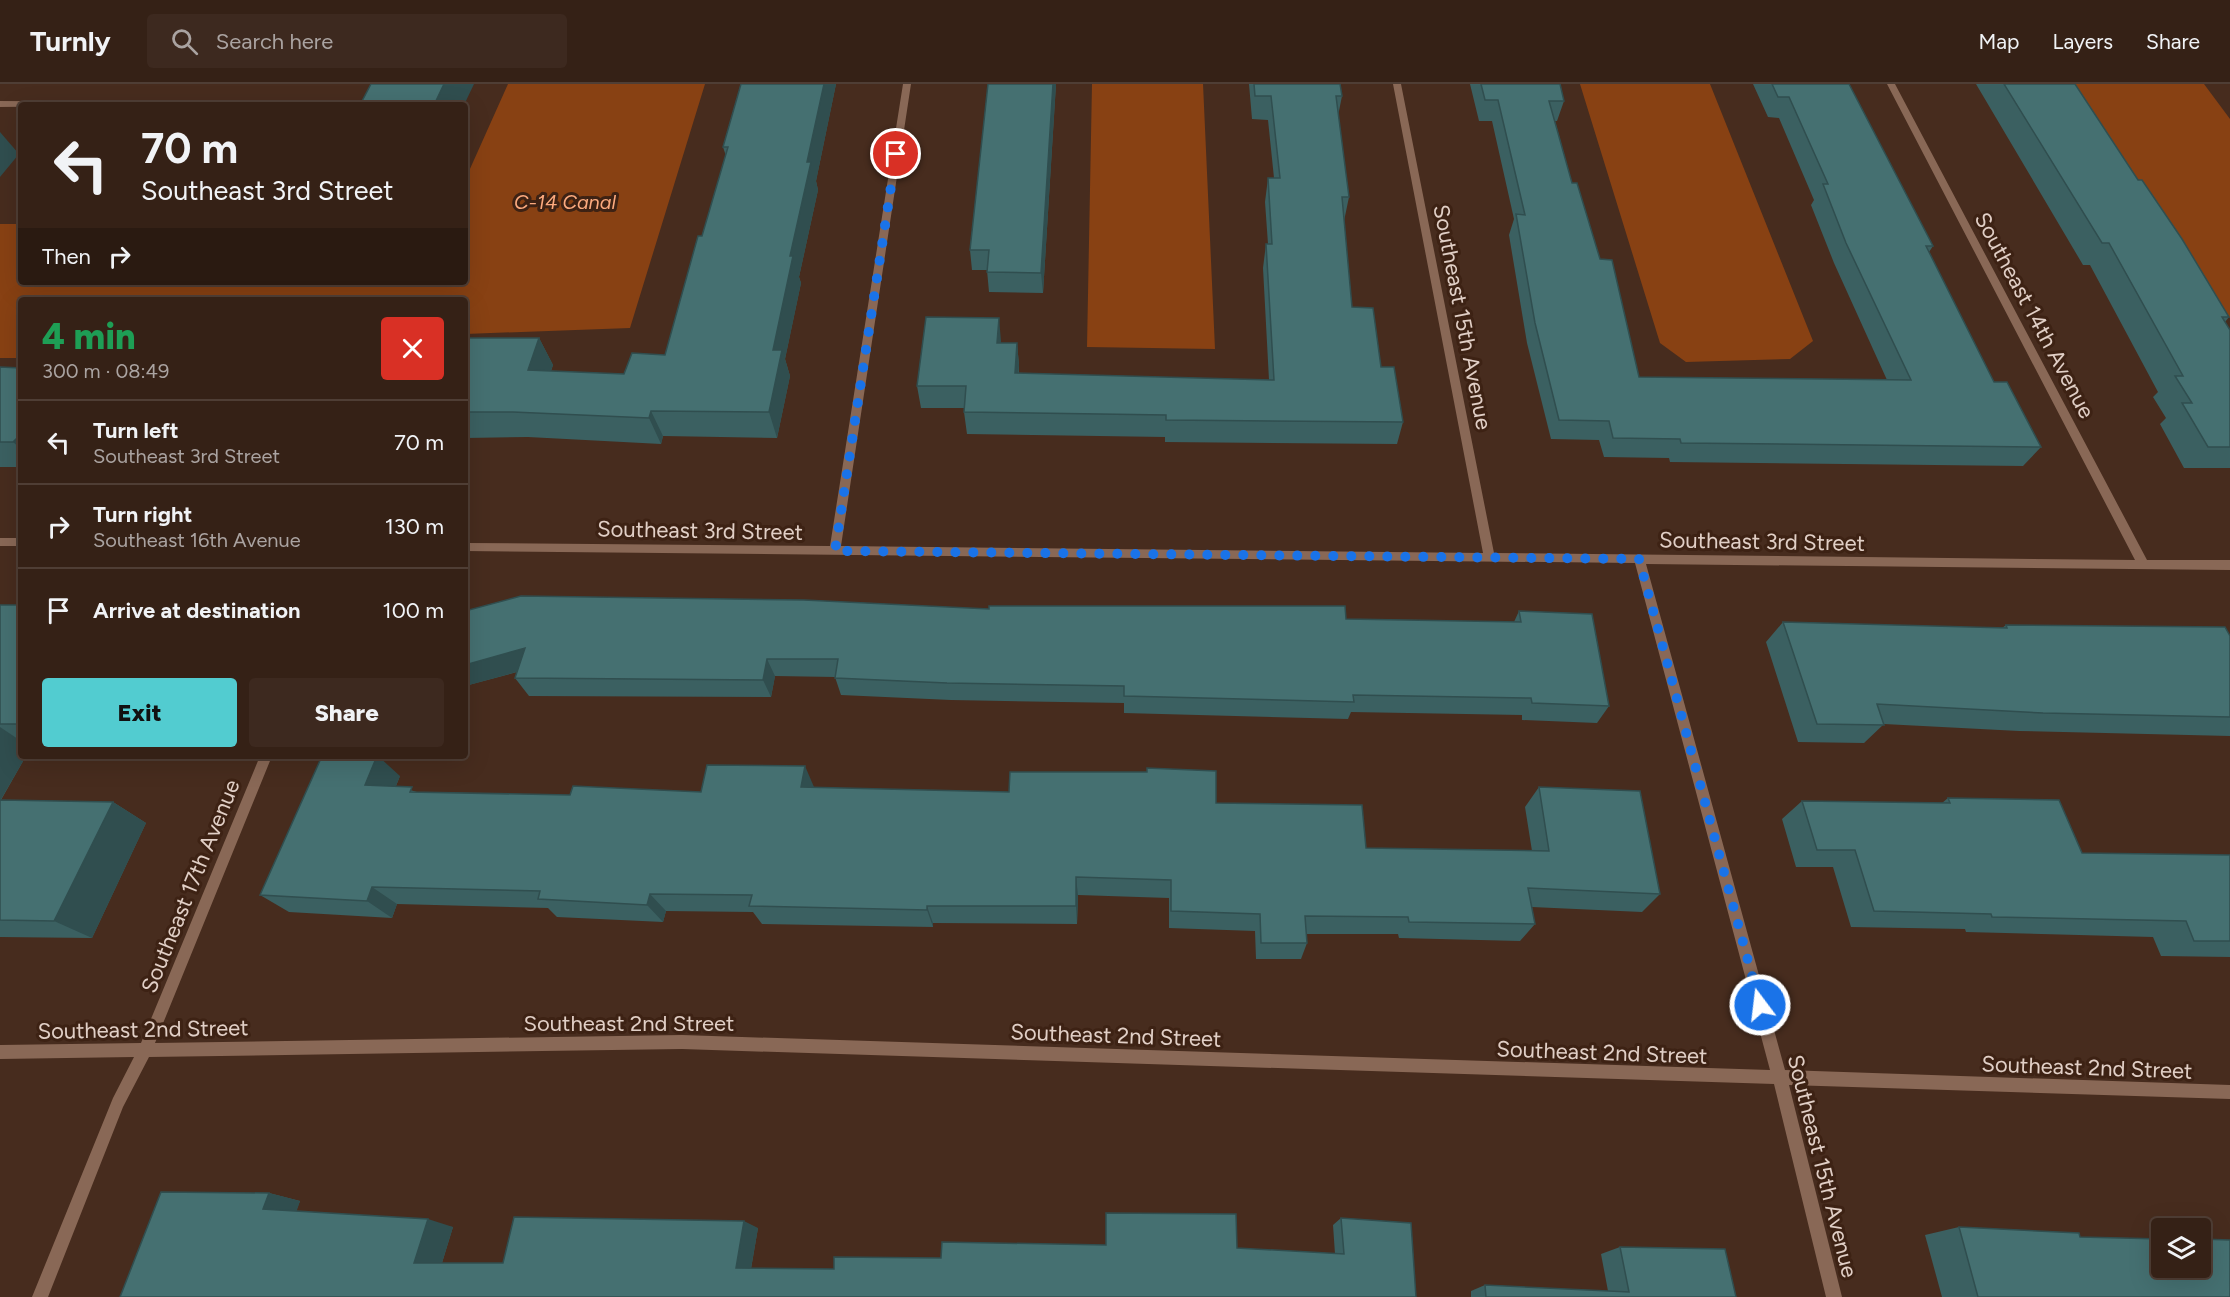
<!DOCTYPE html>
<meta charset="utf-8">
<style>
:root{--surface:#352116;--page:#3d291f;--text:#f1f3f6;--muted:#aaa3a1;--line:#4f3e35;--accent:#52ccd0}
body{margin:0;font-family:Figtree,sans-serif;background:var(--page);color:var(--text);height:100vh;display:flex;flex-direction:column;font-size:22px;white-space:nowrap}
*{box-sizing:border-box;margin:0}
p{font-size:20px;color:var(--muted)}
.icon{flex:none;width:33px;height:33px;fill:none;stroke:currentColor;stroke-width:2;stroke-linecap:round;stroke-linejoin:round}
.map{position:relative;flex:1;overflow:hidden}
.side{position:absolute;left:18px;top:213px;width:450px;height:462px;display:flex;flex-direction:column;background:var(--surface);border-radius:6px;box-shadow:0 6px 24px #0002,0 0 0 2px var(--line)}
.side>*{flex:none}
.guide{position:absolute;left:18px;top:18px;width:450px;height:183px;border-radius:6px;box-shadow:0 6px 24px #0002,0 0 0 2px var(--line);background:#352116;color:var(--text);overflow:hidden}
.controls{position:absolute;left:2151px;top:1134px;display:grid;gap:12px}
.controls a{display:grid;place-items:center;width:60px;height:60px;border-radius:6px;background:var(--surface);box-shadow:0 6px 24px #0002,0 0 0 2px var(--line);font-size:30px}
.pin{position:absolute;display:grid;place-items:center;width:51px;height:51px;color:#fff;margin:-26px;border:3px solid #fff;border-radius:50%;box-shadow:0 2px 6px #0007}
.me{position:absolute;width:66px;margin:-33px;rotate:345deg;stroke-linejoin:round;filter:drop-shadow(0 0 4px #0008)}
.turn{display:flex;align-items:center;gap:21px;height:126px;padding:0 24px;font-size:27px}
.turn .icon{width:78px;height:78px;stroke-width:2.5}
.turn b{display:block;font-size:42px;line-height:51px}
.then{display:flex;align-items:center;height:57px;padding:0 24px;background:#0003;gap:12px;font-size:22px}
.round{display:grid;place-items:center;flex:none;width:63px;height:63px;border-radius:6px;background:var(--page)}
.headline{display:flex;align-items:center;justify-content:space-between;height:102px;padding:0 24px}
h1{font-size:36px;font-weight:800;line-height:45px;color:#1e9e55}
.primary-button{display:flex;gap:12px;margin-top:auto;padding:12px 24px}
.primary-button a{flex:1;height:69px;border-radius:6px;background:var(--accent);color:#111;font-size:24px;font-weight:800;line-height:69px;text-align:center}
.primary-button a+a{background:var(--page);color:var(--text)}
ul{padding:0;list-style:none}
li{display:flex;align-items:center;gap:18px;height:84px;padding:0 24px;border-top:2px solid var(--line)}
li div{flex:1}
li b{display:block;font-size:22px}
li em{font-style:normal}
header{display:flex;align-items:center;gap:36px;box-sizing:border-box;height:84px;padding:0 30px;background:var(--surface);border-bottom:2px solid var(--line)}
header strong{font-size:28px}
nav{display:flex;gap:33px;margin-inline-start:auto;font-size:21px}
.search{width:420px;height:54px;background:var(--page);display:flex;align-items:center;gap:15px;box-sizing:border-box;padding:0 21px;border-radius:6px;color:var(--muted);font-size:22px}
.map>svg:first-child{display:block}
.water{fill:#884113}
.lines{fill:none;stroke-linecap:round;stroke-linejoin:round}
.minor{fill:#896856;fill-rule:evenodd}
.wall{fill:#3b6061}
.shaded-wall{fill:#304e4f}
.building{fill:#457071;stroke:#304e4f;stroke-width:1.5}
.route{stroke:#1a73e8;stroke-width:10;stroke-dasharray:0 18}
.labels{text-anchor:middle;stroke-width:6;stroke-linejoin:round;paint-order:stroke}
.far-water-label{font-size:20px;font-style:italic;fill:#fcaa7e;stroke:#3d2214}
.street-label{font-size:22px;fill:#e1cfc6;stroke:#3d2214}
</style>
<header>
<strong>Turnly</strong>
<div class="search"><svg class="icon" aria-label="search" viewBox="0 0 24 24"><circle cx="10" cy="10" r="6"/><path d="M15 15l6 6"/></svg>Search here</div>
<nav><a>Map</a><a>Layers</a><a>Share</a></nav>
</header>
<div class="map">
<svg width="2230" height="1213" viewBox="0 0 2230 1213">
<rect width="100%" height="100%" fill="#472c1e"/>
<path class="water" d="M508 0H705L630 244 465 250V216H21V274H0V140H21V198H465V96Z
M1092 0H1203L1215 265 1087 263Z
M1580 0H1710L1813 257 1790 275 1686 278 1660 259Z
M2074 0H2204L2230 35V234Z"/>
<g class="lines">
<path class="minor" d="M903 0H911L841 462 1483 469 1393 0H1401L1494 469 2135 476 1887 0H1895L2147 476H2230V486L1646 480 1785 986 2230 1001V1015L1789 1001 1842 1213H1826L1774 1000 682 965 149 973 123 1023 48 1213H32L113 1014 134 973 0 975V961L141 959 260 672H272L155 959 682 951 1770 986 1635 479 465 467V459L830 462Z
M0 17 165 18 169 21 0 23Z
M0 454H21V462H0Z"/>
</g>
<path class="wall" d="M741 0H836L816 97 818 106 799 193 801 199 785 275 790 292 777 354 663 352 661 360 528 353 465 354V254H539L553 281 551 287 624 290 665 271 702 152 726 72 723 63Z
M1056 0 1043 209 989 208 987 186H972L970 166Z
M1249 0H1340L1342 12 1338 32 1349 113 1344 137 1352 223 1381 283 1403 338 1397 360 1165 358V353L967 350 964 328V324H921L917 302 1001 259H1017L1019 281V289L1269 296 1263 184 1266 160H1268L1265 118 1268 94H1274L1268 36 1252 35Z
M1470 0H1560L1564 17 1557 37H1555L1572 99 1600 175 1639 293 1887 296 1834 179 1811 121 1814 116 1779 34 1768 33 1753 0H1849L1933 162 1929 168 1994 298 2041 363 2023 382 1670 378 1669 374 1604 373 1599 356 1551 355 1527 259 1509 151 1514 135 1492 37H1479Z
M1976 0H2075L2229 233 2225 238 2230 246V384H2184L2160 340 2166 334 2153 313 2158 308 2090 181H2083Z
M0 283 21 284V383H0Z
M0 521H21V672H26L1 716 113 718 146 739 92 854 0 853Z
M989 525 1346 535 1514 538 1519 527 1609 622 1597 639 1522 636V631L1351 628 1348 635 1124 629V619L951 616 841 611 835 593 775 592 771 613 529 612 515 594 517 588 465 602V527Z
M1783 538 2002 544 2006 541 2230 552V652L2019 647 1884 640 1864 659 1798 658 1766 558Z
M400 692 396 702 417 708 570 711 701 708 814 703 1216 719 1366 764 1532 767 1525 723 1539 703 1660 810 1642 828 1532 823 1535 840 1520 857 1399 854 1398 850H1307V859L1301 875H1256L1255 847 1169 844V814L1078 811 1077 840 933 839V843L762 840 753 828 666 827 663 838 557 833 548 824 397 820 392 834 289 828 260 811Z
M1948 714 2082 769 2230 771V873L2161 872 2153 853 1966 848 1965 845 1851 843 1833 783H1796L1782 735 1802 717 1942 719Z
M269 1109 300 1117 296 1127 453 1143 442 1179H503L758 1144 751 1185H834L941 1174 1237 1164 1335 1170 1333 1141 1341 1134 1416 1213H120Z
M1959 1143 2080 1153 2230 1213H1942L1925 1151Z
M1620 1163 1736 1213H1471V1207L1485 1201 1608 1207 1601 1170Z"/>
<path class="shaded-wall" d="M444 0H474L464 21H434Z
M824 0H836L816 97 818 106 799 193 801 199 785 275 790 292 777 354 769 328 773 266 807 78Z
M1053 0H1056L1043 209 1041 189Z
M0 48 19 70 0 93Z
M999 234 1001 257 999 281 997 259Z
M539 254 553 281 542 312 528 286Z
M1017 259 1019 281 1017 311 1015 289Z
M651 327 663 352 661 360 649 334Z
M16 355 21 359V365L13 358Z
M525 564 538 582 465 602V581Z
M767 575 775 592 771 613 763 596Z
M0 643 21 657V672H26L0 717Z
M377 672H378L400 692 388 721 365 701Z
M805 682 814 703H801Z
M113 718 146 739 92 854 54 837Z
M1076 793 1078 811 1077 840 1076 822Z
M372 803 397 820 392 834 367 817Z
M650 810 666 827 663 838 647 821Z
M927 822 933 839V843L927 826Z
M269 1109 300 1117 295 1132 263 1125Z
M428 1135 453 1143 440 1185 414 1179Z
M744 1137 758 1144 750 1190 736 1184Z"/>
<path class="building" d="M371 0H444L434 21H360Z
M741 0H824L807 78H811L790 172H793L773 266H782L769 328 651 327 649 334 513 328H465V254H539L528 286 624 290 632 269 665 271 698 152H702L728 63H723Z
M988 0H1053L1041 189 987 188 989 166H970Z
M1254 0H1340L1342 12H1336L1349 113H1342L1352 223 1373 224 1381 283H1394L1403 338 1166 336V331L964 328 966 302H917L926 233 999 234 997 259H1017L1015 289 1274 296 1266 160H1272L1268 94H1280L1271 12H1255Z
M1481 0H1560L1564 17H1549L1572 99H1577L1600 175 1612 176 1639 293 1911 296 1846 159 1823 100H1828L1789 13H1778L1772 0H1849L1933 162H1926L1994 298H2007L2041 363 1681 359 1680 355 1613 354 1609 337 1559 336 1535 239 1516 130 1525 131 1498 16H1485Z
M2004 0H2075L2138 96H2142L2182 155 2229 233H2222L2230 246V363H2208L2182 319H2192L2175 292H2183L2109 159H2102Z
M0 283 21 284V355H16L13 358H0Z
M521 512 804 516 989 525V522H1345L1346 535 1521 538 1519 527 1592 530 1609 622 1532 619 1531 614 1353 611 1354 618 1124 612V602L947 599 835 594 838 575H767L763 596 515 594 525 564 465 581V527Z
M0 521H21V640H0Z
M1783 538 2007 544 2006 541 2225 543 2230 552V633L2043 629 1877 620 1884 641 1817 640Z
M322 672H377L365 701 412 703 410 708 570 711 573 702 701 708 707 681 805 682 801 703 1009 708 1010 688H1147V684L1216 687V719L1362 721 1366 764 1549 767 1539 703 1640 707 1660 810 1528 804 1535 840 1409 838 1408 833 1305 832 1307 859H1261L1260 830 1171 827V796L1076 793V822H927V826L749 822 752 811 650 810 647 821 538 815 540 807 372 803 367 817 260 811Z
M1948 714 2059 716 2082 769 2230 771V857H2194L2186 837 1992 833 1991 830 1874 827 1855 766H1817L1802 717 1950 719Z
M0 716 113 718 54 837 0 836Z
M161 1108 269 1109 263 1125 428 1135 414 1179H503L514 1133 744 1137 736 1184 834 1185V1173L941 1174 942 1158 1106 1161V1129L1236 1130 1237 1164 1344 1170 1341 1134 1411 1139 1416 1213H120Z
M1959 1143 2079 1149 2080 1153 2162 1155V1184H2200V1155L2230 1156V1213H1978Z
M1620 1163 1725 1165 1736 1213H1486L1485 1201 1629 1208Z"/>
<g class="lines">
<path class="route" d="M896 70 835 467 1639 475 1760 921"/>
</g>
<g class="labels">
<g class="far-water-label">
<text x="565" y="125">C-14 Canal</text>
</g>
<g class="street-label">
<text transform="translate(2035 231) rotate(62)" y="8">Southeast 14th Avenue</text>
<text transform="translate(1463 233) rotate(79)" y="8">Southeast 15th Avenue</text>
<text transform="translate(700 446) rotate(1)" y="8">Southeast 3rd Street</text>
<text transform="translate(1762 457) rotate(1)" y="8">Southeast 3rd Street</text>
<text transform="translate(190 802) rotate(-68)" y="8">Southeast 17th Avenue</text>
<text x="629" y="947">Southeast 2nd Street</text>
<text transform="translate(143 945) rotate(-1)" y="8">Southeast 2nd Street</text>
<text transform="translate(1116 951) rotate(2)" y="8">Southeast 2nd Street</text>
<text transform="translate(1602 968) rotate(2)" y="8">Southeast 2nd Street</text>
<text transform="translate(2087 983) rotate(2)" y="8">Southeast 2nd Street</text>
<text transform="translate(1823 1082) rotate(76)" y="8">Southeast 15th Avenue</text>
</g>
</g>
</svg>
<div class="controls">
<a><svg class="icon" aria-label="layers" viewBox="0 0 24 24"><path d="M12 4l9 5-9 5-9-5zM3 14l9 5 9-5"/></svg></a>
</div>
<div class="pin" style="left:896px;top:70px;background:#d93025"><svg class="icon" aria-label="arrive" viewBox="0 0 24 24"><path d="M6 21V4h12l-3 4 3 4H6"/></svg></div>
<svg class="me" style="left:1760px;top:921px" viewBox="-20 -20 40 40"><circle r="17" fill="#1a73e8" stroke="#fff" stroke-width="3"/><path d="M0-11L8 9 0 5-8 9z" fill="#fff"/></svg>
<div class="guide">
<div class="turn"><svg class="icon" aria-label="left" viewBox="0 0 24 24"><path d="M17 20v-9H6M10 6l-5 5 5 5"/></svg><div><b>70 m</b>Southeast 3rd Street</div></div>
<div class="then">Then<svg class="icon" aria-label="right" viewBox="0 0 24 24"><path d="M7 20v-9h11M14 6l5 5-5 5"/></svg></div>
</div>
<section class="side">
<div class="headline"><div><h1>4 min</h1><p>300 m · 08:49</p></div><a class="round" style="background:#d93025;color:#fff"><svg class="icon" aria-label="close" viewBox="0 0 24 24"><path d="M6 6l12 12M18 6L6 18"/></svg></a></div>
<ul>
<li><svg class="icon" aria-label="left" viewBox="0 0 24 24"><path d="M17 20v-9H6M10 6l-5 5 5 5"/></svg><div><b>Turn left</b><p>Southeast 3rd Street</p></div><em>70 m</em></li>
<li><svg class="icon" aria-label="right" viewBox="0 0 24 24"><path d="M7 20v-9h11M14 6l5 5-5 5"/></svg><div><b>Turn right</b><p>Southeast 16th Avenue</p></div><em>130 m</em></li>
<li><svg class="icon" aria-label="arrive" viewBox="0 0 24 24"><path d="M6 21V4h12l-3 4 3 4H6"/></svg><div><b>Arrive at destination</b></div><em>100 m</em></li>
</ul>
<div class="primary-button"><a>Exit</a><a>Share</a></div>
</section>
</div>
